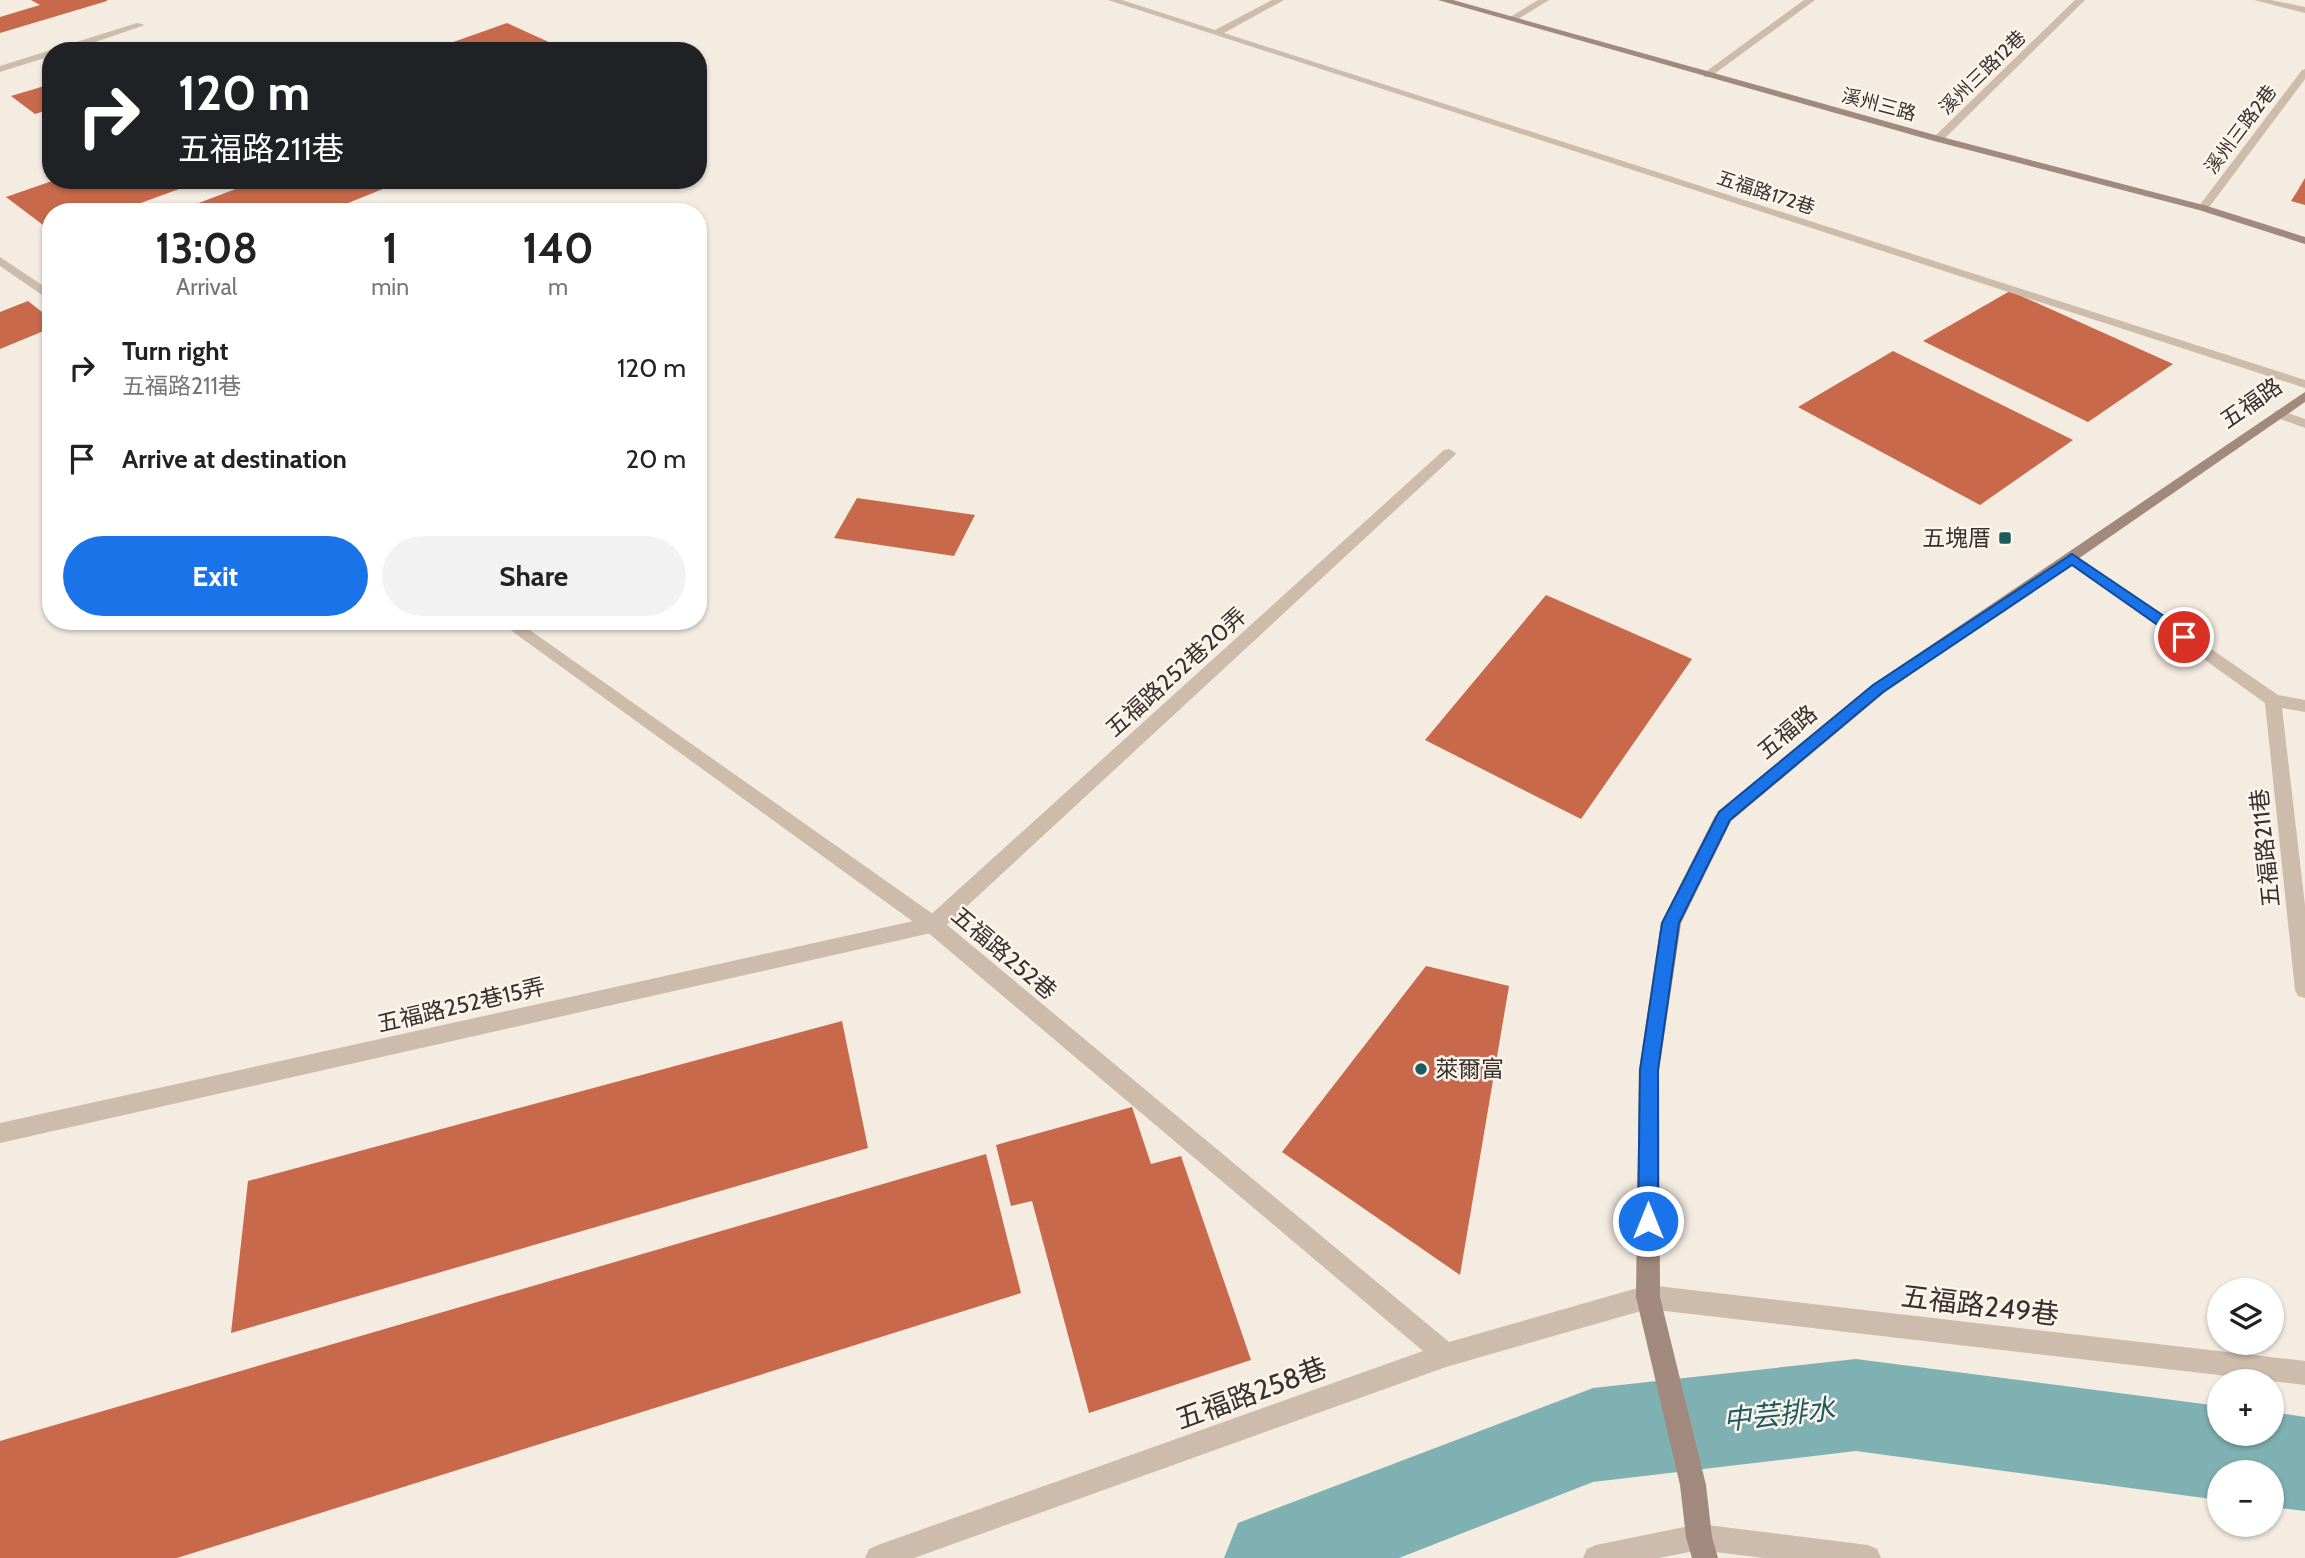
<!DOCTYPE html>
<meta charset="utf-8">
<style>
:root{--surface:#fff;--page:#f2f2f2;--text:#222;--muted:#767676;--accent:#1a73e8}
body{margin:0;font-family:Cabin,"Noto Sans TC",sans-serif;background:var(--page);color:var(--text);height:100vh;display:flex;flex-direction:column;font-size:26px;white-space:nowrap}
*{box-sizing:border-box;margin:0}
p{font-size:23px;color:var(--muted)}
.icon{flex:none;width:38px;height:38px;fill:none;stroke:currentColor;stroke-width:2;stroke-linecap:round;stroke-linejoin:round}
.map{position:relative;flex:1;overflow:hidden}
.details{position:absolute;left:42px;top:203px;width:665px;height:427px;display:flex;flex-direction:column;background:var(--surface);border-radius:28px;box-shadow:0 2px 5px #0004}
.details>*{flex:none}
.top-card{position:absolute;left:42px;top:42px;width:665px;height:147px;border-radius:28px;box-shadow:0 2px 5px #0004;background:#202124;color:#fff;overflow:hidden}
.fabs{position:absolute;left:2207px;top:1278px;display:grid;gap:14px}
.fabs a{display:grid;place-items:center;width:77px;height:77px;border-radius:50%;background:var(--surface);box-shadow:0 2px 5px #0004;font-size:35px}
.pin{position:absolute;display:grid;place-items:center;width:60px;height:60px;color:#fff;margin:-30px;border:4px solid #fff;border-radius:50%;box-shadow:0 2px 7px #0007}
.me{position:absolute;width:77px;margin:-38px;rotate:0deg;stroke-linejoin:round;filter:drop-shadow(0 0 5px #0008)}
.turn{display:flex;align-items:center;gap:24px;height:147px;padding:0 21px;font-size:32px}
.turn .icon{width:91px;height:91px;stroke-width:2.5}
.turn b{display:block;font-size:49px;line-height:60px}
.eta{display:flex;justify-content:space-evenly;align-items:center;height:119px;text-align:center}
.eta b{font-size:42px;font-weight:800;line-height:49px}
.primary-button{display:flex;gap:14px;margin-top:auto;padding:14px 21px}
.primary-button a{flex:1;height:80px;border-radius:42px;background:var(--accent);color:#fff;font-size:28px;font-weight:800;line-height:80px;text-align:center}
.primary-button a+a{background:var(--page);color:var(--text)}
ul{padding:0;list-style:none}
li{display:flex;align-items:center;gap:21px;height:91px;padding:0 21px}
li div{flex:1}
li b{display:block;font-size:26px}
li em{font-style:normal}
.map>svg:first-child{display:block}
.lines{fill:none;stroke-linecap:round;stroke-linejoin:round}
.canal{fill:#7fb0b2;fill-rule:evenodd}
.building{fill:#c8694b}
.lane{fill:#cdbbac;fill-rule:evenodd}
.street{fill:#cdbbac;fill-rule:evenodd}
.secondary{fill:#a18a7d;fill-rule:evenodd}
.route{fill:#1a73e8;stroke:#114b97;stroke-width:2}
.poi-dot{fill:#1f5a5e;stroke:#fbf5ee;stroke-width:2.5}
.labels{text-anchor:middle;stroke-width:5;stroke-linejoin:round;paint-order:stroke}
.far-street-label{font-size:19px;fill:#3b302b;stroke:#fbf5ee}
.street-label{font-size:23px;fill:#3b302b;stroke:#fbf5ee}
.poi-label{font-size:23px;fill:#3b302b;stroke:#fbf5ee;text-anchor:end}
.near-street-label{font-size:28px;fill:#3b302b;stroke:#fbf5ee}
.near-water-label{font-size:28px;font-style:italic;fill:#1f5a5e;stroke:#fbf5ee}
</style>
<div class="map">
<svg width="2305" height="1558" viewBox="0 0 2305 1558">
<rect width="100%" height="100%" fill="#f4ebe1"/>
<g class="lines">
<path class="canal" d="M1856 1359 2219 1406V1433H2272V1412L2305 1417V1511L2272 1507V1472H2219V1500L1856 1451 1593 1482 1399 1558H1224L1238 1523 1593 1388Z"/>
</g>
<path class="building" d="M31 0H107V1L0 33V17L40 5Z
M507 23 562 48 554 51H428Z
M51 84V109L35 114 11 96Z
M2305 178V205L2291 201 2298 190Z
M55 180H201V181L116 212H51V231L6 197Z
M259 180H405L326 212H175Z
M2010 291 2173 364 2088 422 1923 341Z
M28 301 51 319V328L0 349V312Z
M1893 351 2073 440 1980 505 1798 407Z
M857 498 975 515 954 556 834 538Z
M1546 595 1692 659 1581 819 1425 740Z
M1426 966 1509 986 1460 1275 1282 1152Z
M842 1021 868 1148 231 1333 248 1181Z
M1132 1107 1151 1164 1181 1156 1251 1360 1089 1413 1032 1201 1011 1206 996 1145Z
M986 1154 1021 1293 177 1558H0V1441Z"/>
<g class="lines">
<path class="lane" d="M1108 0H1122L1215 30 1272 0H1284L1224 33 2305 380V388Z
M1538 0H1549L1515 21 1507 19Z
M1804 0H1815L1710 77H1704V73Z
M2075 0H2085L1942 141H1934V137Z
M2254 0H2271L2305 7V13Z
M137 23 145 25 69 51H51V56L0 72V66Z
M2280 410 2305 419V428L2275 417V411Z
M1449 449 1456 453 1454 456 940 931 0 1143V1123L927 918 1444 450Z
M2072 553 2278 695 2305 700V712L2282 708 2305 905V998L2298 996 2295 990 2265 703 2067 561 2064 558Z
M1699 1524 1868 1545 1877 1549 1881 1558H1764L1699 1550 1659 1558H1583L1587 1549 1596 1545Z"/>
<path class="street" d="M2305 69V79L2207 210H2199V206L2302 70Z
M0 257 51 291V301L0 266Z
M498 621H517L940 919 1449 1342 1648 1285 2305 1361V1385L1648 1309 1446 1367 914 1558H865L869 1549 878 1545 1423 1351 926 931Z"/>
<path class="secondary" d="M1438 0H1453L1942 137 2207 206 2305 237V244L2199 210 1934 141Z
M2305 392V402L1884 693 1731 821 1681 923 1659 1070 1660 1297 1706 1485 1712 1537 1718 1558H1692L1686 1537 1680 1485 1636 1297 1639 1070 1661 923 1715 816 1872 685Z"/>
</g>
<path class="route" d="M2072 554 2189 633 2191 637 2189 640H2179L2072 565 1883 692 1730 820 1679 923 1658 1070V1221L1656 1228 1648 1231 1641 1228 1638 1221 1640 1070 1662 923 1719 812 1873 685Z"/>
<g class="poi-dot">
<rect x="1998" y="531" width="14" height="14" rx="3.5"/>
<circle cx="1421" cy="1069" r="7"/>
</g>
<g class="labels">
<g class="far-street-label">
<text transform="translate(1982 72) rotate(-44)" y="7">溪州三路12巷</text>
<text transform="translate(1879 104) rotate(15)" y="7">溪州三路</text>
<text transform="translate(2240 129) rotate(-53)" y="7">溪州三路2巷</text>
<text transform="translate(1766 192) rotate(18)" y="7">五福路172巷</text>
</g>
<g class="street-label">
<text transform="translate(2251 403) rotate(-35)" y="8">五福路</text>
<text transform="translate(1176 672) rotate(-42)" y="8">五福路252巷20弄</text>
<text transform="translate(1787 732) rotate(-40)" y="8">五福路</text>
<text transform="translate(2265 848) rotate(-96)" y="8">五福路211巷</text>
<text transform="translate(1004 953) rotate(40)" y="8">五福路252巷</text>
<text transform="translate(461 1005) rotate(-13)" y="8">五福路252巷15弄</text>
</g>
<g class="poi-label">
<text x="1991" y="546">五塊厝</text>
<text x="1435" y="1077" text-anchor="start">萊爾富</text>
</g>
<g class="near-street-label">
<text transform="translate(1980 1305) rotate(7)" y="10">五福路249巷</text>
<text transform="translate(1251 1393) rotate(-20)" y="10">五福路258巷</text>
</g>
<g class="near-water-label">
<text transform="translate(1779 1414) rotate(-6)" y="10">中芸排水</text>
</g>
</g>
</svg>
<div class="fabs">
<a><svg class="icon" aria-label="layers" viewBox="0 0 24 24"><path d="M12 4l9 5-9 5-9-5zM3 14l9 5 9-5"/></svg></a>
<a>+</a>
<a>−</a>
</div>
<div class="pin" style="left:2184px;top:637px;background:#d93025"><svg class="icon" aria-label="arrive" viewBox="0 0 24 24"><path d="M6 21V4h12l-3 4 3 4H6"/></svg></div>
<svg class="me" style="left:1648px;top:1221px" viewBox="-20 -20 40 40"><circle r="17" fill="#1a73e8" stroke="#fff" stroke-width="3"/><path d="M0-11L8 9 0 5-8 9z" fill="#fff"/></svg>
<div class="top-card">
<div class="turn"><svg class="icon" aria-label="right" viewBox="0 0 24 24"><path d="M7 20v-9h11M14 6l5 5-5 5"/></svg><div><b>120 m</b>五福路211巷</div></div>
</div>
<section class="details">
<div class="eta">
<div><b>13:08</b><p>Arrival</p></div>
<div><b>1</b><p>min</p></div>
<div><b>140</b><p>m</p></div>
</div>
<ul>
<li><svg class="icon" aria-label="right" viewBox="0 0 24 24"><path d="M7 20v-9h11M14 6l5 5-5 5"/></svg><div><b>Turn right</b><p>五福路211巷</p></div><em>120 m</em></li>
<li><svg class="icon" aria-label="arrive" viewBox="0 0 24 24"><path d="M6 21V4h12l-3 4 3 4H6"/></svg><div><b>Arrive at destination</b></div><em>20 m</em></li>
</ul>
<div class="primary-button"><a>Exit</a><a>Share</a></div>
</section>
</div>
